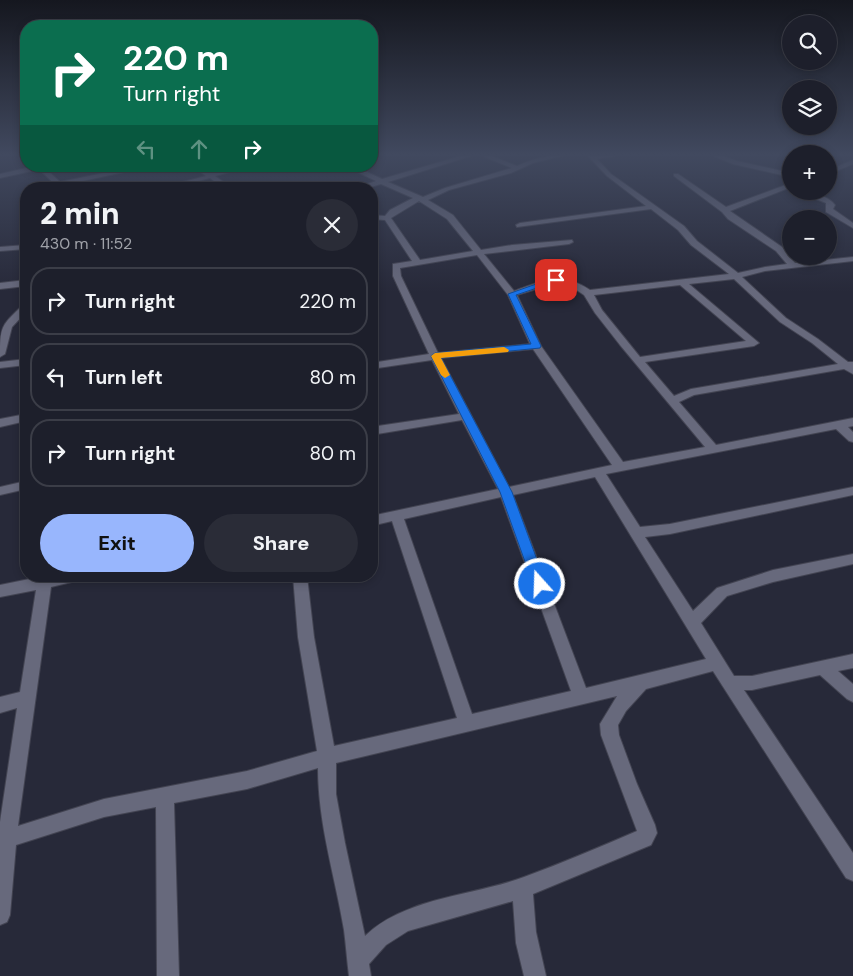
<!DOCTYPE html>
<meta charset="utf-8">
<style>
:root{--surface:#1d1f2b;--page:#2a2c37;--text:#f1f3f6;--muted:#a0a2a9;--line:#3b3d47;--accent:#98b6fd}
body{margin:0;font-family:"DM Sans",sans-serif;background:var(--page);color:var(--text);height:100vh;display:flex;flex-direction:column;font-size:19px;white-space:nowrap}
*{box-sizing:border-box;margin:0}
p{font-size:16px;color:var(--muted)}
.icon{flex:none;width:28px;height:28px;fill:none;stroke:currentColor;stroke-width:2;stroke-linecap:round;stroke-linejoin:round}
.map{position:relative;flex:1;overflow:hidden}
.side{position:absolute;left:20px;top:182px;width:358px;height:400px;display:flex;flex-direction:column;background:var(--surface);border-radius:20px;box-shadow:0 2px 8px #0003,0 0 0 1px var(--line)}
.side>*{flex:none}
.banner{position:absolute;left:20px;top:20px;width:358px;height:152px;border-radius:20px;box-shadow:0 2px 8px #0003,0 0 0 1px var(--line);background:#0b6e4f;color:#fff;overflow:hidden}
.fabs{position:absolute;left:782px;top:15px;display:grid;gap:10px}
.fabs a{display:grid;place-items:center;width:55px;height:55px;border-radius:50%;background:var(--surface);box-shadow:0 2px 8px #0003,0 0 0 1px var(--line);font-size:25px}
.pin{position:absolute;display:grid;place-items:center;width:42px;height:42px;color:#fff;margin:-21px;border-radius:10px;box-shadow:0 2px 8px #0006}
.me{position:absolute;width:55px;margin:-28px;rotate:340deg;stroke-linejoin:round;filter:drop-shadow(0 0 4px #0008)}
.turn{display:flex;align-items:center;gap:18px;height:105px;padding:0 20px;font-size:22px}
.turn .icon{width:65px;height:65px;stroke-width:2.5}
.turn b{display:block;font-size:35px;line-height:42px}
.lanes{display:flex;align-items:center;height:48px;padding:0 20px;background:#0003;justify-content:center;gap:25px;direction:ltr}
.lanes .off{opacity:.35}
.round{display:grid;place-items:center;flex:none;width:52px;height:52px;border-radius:26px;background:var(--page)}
.head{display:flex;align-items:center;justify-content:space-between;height:85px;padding:0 20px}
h1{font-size:30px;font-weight:800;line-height:38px}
.button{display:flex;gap:10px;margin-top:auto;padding:10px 20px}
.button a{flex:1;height:58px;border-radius:30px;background:var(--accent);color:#111;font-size:20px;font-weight:800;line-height:58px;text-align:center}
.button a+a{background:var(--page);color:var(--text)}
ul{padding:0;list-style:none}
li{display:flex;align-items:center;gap:15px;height:68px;margin:0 10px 8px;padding:0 10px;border:2px solid var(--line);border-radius:20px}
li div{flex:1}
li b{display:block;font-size:19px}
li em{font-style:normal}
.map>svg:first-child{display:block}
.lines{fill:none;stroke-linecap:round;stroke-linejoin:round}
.minor-casing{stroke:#434452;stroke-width:2}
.minor{fill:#67697c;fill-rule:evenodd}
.route{fill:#1a73e8;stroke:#114b97}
.slow{fill:#f59e0b}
</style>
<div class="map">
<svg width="853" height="976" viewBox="0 0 853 976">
<rect width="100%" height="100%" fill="#272939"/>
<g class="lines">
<defs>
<path id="minor" d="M371 155H380L371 159Z
M464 155H474L388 182 423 197 445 188 512 168 480 155H489L517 166C532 159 548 155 565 155L533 163 511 173 449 190 428 200 453 215 481 250 512 245 572 240 573 242 569 244 484 254 514 291C546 280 559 270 590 290L729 274 691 245 678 230 651 209 517 227 516 225 520 223 646 206 607 176 587 155H620L597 159 611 174 684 226 697 241 738 273 765 267 787 264 776 251 728 219 722 212 674 176V174H678L726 207 791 183V187L730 211 782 247 795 263 853 257V261L765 271 742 277 786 318 818 339 848 362H853V374L844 369 694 395 679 402 716 445 853 418V426L848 427 853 432V442L849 441 836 429 606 474 640 527 670 524 853 487V495L670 534 645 537 693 611 717 588 773 570 853 554V564L773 582 727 596 701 623 734 676H752L853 654V668L838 671 853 684V702L847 699 820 675 752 690H744L853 853V881L846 878 713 671 646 689 626 711 618 725 619 735 637 784 655 825 657 833 651 845 533 894 536 932 546 976H524L516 943 513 901 408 931 386 945 369 964 371 976H349C347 961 346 945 344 930 335 876 318 824 318 768L247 789 174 803 179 976H157L156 807 104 817 16 845 10 915 7 922 0 925V822L17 708 0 713V697L20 692 36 590 0 597V585L44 576H82L80 580 51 587 18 826 104 799 247 771 317 751 298 637 293 576H307L314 637 334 746 457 718 392 521 371 526V516L498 489 462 420 371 435V427L459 414 432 360 371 369V363L429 354 393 276V264L412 261 385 220 371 219V215L385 216 390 210 413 198 381 184 364 189H353L376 181 345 166H354L382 179ZM419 201 447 219 473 251 420 260 391 218ZM477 255 508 295 530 344 438 353 401 276 400 268ZM734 279 780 322 812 343 838 364 691 389 674 396 645 362 754 346 759 343 689 284ZM556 283H566L584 295 595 313 620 345 705 447 623 462 541 346 517 295ZM680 285 746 341 640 357 602 310 594 295ZM533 349 612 465 509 487 441 358ZM595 477 706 659 586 688 513 495ZM501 497 571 691 472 714 404 519ZM617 696 600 724 601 735 637 831C600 847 562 863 524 877 474 896 405 897 365 936L345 843 336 794V763Z
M711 155H720L737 161 791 173V177L733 164Z
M853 160V164L829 174V170Z
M35 166H47L48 171 60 182 138 166H152L64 185 67 189H60L43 173 41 169 0 178V174Z
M193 166H201L211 173 240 166H252L215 176 233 189H225L210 178 168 189H156L206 176Z
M796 191C807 191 828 195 835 205L833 209 853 223V228L826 212V203Z
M26 245V249L0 251V247Z
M371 266H376L377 268 371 270Z
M26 280V286L0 289V283Z
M26 304V312L12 327 5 354 0 357C0 326 1 326 23 305Z
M26 359V365L0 368V362Z
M26 414V421L0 427V419Z
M26 481V489L0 495V487Z"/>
</defs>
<use href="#minor" class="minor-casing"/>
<use href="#minor" class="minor"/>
</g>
<linearGradient id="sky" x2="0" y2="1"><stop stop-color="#15171f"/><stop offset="0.53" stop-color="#41495f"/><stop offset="1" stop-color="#41495f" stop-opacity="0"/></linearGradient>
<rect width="853" height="292" fill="url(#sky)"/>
<path class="route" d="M556 277 558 278V281L516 295 541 346 540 348 441 358 512 492 546 584 544 588 540 589 535 588 533 584 500 492 431 356 435 353 531 344 508 294Z"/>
<path class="slow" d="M504 347 509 350 508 352 441 358 450 375 445 378 441 375 431 356 435 353Z"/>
</svg>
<div class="fabs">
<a><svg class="icon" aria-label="search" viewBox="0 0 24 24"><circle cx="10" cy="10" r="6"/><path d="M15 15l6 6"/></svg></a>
<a><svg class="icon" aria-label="layers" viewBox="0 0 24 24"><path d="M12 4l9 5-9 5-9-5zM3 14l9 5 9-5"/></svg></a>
<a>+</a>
<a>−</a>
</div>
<div class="pin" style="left:556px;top:280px;background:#d93025"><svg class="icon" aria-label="arrive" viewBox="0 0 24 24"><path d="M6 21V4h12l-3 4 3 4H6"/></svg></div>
<svg class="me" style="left:540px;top:584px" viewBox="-20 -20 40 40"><circle r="17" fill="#1a73e8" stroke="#fff" stroke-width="3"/><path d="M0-11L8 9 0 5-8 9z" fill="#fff"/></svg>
<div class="banner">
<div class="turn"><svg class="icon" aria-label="right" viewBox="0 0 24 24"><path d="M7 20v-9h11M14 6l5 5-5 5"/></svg><div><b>220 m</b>Turn right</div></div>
<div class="lanes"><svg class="icon off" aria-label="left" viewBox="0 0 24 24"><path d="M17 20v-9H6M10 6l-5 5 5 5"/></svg><svg class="icon off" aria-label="ahead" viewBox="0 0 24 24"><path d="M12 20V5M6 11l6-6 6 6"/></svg><svg class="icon" aria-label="right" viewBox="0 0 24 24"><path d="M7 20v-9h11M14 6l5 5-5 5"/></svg></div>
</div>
<section class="side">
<div class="head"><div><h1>2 min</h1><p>430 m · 11:52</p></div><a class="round"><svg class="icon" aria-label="close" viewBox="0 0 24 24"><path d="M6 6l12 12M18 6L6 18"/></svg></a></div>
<ul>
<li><svg class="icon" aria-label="right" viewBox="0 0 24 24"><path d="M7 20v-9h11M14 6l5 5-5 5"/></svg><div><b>Turn right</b></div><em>220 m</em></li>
<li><svg class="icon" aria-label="left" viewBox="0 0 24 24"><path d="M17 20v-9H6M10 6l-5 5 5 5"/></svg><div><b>Turn left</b></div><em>80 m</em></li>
<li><svg class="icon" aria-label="right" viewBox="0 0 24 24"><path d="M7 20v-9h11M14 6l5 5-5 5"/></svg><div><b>Turn right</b></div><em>80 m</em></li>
</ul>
<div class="button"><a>Exit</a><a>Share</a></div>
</section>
</div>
